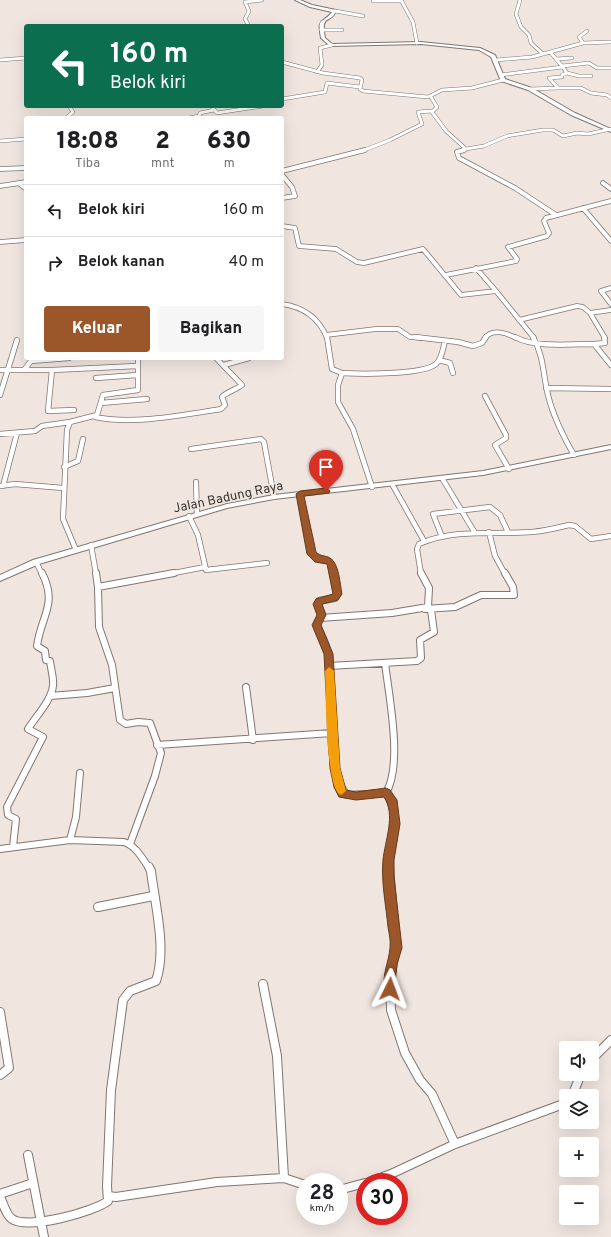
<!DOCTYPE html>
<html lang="id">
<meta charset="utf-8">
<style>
:root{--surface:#fff;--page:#f6f6f6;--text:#202124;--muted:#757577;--line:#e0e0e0;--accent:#9b5729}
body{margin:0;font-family:Overpass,sans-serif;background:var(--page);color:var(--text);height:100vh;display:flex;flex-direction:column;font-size:15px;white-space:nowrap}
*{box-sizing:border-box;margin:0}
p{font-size:13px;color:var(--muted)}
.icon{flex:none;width:22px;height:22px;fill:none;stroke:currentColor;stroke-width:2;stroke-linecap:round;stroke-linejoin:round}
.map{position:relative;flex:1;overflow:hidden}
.drawer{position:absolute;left:24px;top:116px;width:260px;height:244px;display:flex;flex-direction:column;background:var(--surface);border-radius:4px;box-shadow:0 4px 16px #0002}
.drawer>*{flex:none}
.top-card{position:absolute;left:24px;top:24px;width:260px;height:84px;border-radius:4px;box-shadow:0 4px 16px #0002;background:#0b6e4f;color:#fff;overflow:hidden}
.fabs{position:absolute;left:559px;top:1041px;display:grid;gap:8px}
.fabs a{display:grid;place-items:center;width:40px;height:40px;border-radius:4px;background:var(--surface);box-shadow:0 4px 16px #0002;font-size:20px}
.speed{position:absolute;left:296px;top:1173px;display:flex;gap:8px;font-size:20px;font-weight:700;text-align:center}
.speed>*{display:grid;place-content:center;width:52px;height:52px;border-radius:50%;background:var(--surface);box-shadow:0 4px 16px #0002;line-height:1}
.speed small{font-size:10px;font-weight:400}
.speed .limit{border:6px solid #d22;background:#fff;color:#111}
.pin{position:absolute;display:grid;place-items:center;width:34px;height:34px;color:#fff;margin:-41px -17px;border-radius:50% 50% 50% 0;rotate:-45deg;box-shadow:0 0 4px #0007}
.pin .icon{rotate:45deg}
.me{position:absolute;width:44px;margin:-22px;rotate:3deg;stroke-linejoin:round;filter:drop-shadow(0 0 3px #0008)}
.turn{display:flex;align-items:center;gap:14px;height:84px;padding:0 20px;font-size:18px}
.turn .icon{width:52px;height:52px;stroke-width:2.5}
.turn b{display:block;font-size:28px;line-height:34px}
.eta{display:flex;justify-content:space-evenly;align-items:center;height:68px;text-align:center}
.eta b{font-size:24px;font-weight:800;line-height:28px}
.primary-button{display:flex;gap:8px;margin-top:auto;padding:8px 20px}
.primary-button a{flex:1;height:46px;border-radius:4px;background:var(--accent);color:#fff;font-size:16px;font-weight:800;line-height:46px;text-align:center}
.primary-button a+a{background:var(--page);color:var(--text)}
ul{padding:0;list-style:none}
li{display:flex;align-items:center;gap:12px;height:52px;padding:0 20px;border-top:1px solid var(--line)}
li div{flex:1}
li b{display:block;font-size:15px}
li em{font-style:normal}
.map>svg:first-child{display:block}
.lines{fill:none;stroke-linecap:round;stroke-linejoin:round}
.street-far4-casing{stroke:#807671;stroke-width:4}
.street-far3-casing{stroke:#807671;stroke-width:5.5}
.street-far2-casing{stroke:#807671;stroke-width:6}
.street-far1-casing{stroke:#807671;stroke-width:8}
.street-casing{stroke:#807671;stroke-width:10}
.secondary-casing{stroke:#807671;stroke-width:2}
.street-far4{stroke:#fff;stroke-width:3}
.street-far3{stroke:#fff;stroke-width:4}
.street-far2{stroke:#fff;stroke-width:4.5}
.street-far1{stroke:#fff;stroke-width:6}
.street{stroke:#fff;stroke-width:8}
.secondary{fill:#fff;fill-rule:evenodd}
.route{fill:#9b5729;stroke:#65391b}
.slow{fill:#f59e0b}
.labels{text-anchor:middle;stroke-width:3;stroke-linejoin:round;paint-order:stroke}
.street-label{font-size:13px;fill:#383431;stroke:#f0e5df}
</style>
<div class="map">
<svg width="611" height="1237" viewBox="0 0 611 1237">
<rect width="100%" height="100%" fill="#f0e5df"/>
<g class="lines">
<defs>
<path id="street-far4" d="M401 0 413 22 417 43
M520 0 516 14 521 27 529 35 531 43 543 54
M373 1H401
M335 11 363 16
M249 26 245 19 249 11 245 2 262 0
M321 30H342
M583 43 579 37 587 31
M550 52 562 66 589 63 597 68H611
M556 59 572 58
M0 60 26 58
M496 60 532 57 583 43 611 42
M282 62 323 73 360 78 362 80 360 89 363 91 428 97 442 90 472 88 503 80
M317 72 322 65 320 48 332 45
M567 73 579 76H591
M501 75 562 67
M558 88H581L591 93 607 95 611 98
M530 89 558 88 549 78 562 77V75L567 73 562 66
M431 97 437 107 432 112 446 131 466 149 461 151
M282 99 325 92 327 83 360 87
M211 106 217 113 263 106
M66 118 73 112 69 106
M189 118 199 116 200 113 214 110
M0 141 26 139
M466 149 484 146 507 136 543 130H553L563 136 577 133 588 134 611 129
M362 151 390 140 422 124 418 112 432 111"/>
<path id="street-far3" d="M464 150 457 152 459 158 515 188 556 215
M0 169 26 168
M282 171 365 150
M282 175 292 187 295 196 282 198
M603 183 611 189
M20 184 26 189
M0 186 26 182
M583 208 611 241
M282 226 295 228 299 246 336 249 357 262 364 263 423 249 461 295 496 291 534 338
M0 242 26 240
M476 268 496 291
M446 275 516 261 517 259 508 247 547 236 549 233 544 221 546 218 611 201
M611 288 601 291 611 304
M282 304C304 307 319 318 327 338
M590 313 605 338
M519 320 577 306 583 307 590 313 611 310
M326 335 376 329H398L410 337 424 338
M485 338C492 328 507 333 516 338"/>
<path id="street-far2" d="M327 337 332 369 342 373 338 385V402L353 429 372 487
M415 337 458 342 473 346 482 343 486 337
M515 337C534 348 572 344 594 344
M533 337C544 356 543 375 548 395 553 416 563 436 574 455
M604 337 605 343 594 344 611 365
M439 360 450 363 453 373
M224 365 249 358
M0 370H52L137 366
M24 370 31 361 69 358
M52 370 48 411 74 410
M342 373C360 374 423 375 436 364 442 359 443 348 445 341
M96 378 137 375
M546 388 611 389
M0 395 17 340
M485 396 506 435V438L495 445 509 469
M101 403 147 399
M95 417C133 425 183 415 221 409L225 405 222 397C225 393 237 389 242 385L216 358
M0 434 35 431 42 426 70 422
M191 449 261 439 264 442 274 497
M64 467 78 461 83 439
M442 478 475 533
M196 482 197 514
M392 484 424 541
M0 486 15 484 63 488
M3 486 17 433
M300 494 312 554C319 559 325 558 331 563L333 574
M189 516 198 535 206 570 267 563
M489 532 495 556 505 574
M442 537 433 514 490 507 500 515 508 532
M91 545 96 574
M76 550 63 519 67 430 70 422 97 415 103 395 138 390V358
M36 562 42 574
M169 574 205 567
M421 574 417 549 419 544C455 528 494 535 532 532 545 531 557 528 569 525L575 526 591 539 611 536"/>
<path id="street-far1" d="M96 573 98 587 99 627 112 665 120 720 126 724 138 722 150 723 161 753 155 776 130 844
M333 573 337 594 335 598 319 601 318 604 321 615 317 625C321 635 328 646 329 657 334 693 323 768 347 795L386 793C402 816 389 843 389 868
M98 587 174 573
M425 609 455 607 481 595H514L513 587 505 573
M320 618 392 613 428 607 429 588 421 573
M385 663C389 697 403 764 386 793
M329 666 417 661 421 658 420 640 434 632 431 610
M246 687 253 740
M50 696 87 693 115 688
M157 745 332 733
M70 840 76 817 80 773
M13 847 16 819 8 815 7 807 43 737 28 729C36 716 51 701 53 686 54 679 51 669 50 661L46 660 45 651 37 646C41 616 58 604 42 573
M0 849 70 840 124 842C136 846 142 858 149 868"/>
<path id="street" d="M389 867 396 948 390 978 391 1010 405 1053 420 1080 432 1094 455 1144
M98 907 153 896
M263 984 277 1056 284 1178
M0 1012 9 1068 0 1075
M592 1059 611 1040
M572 1096 581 1074
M28 1155 44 1237
M369 1182 391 1174 455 1144 566 1103
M339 1190 365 1183
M0 1194 33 1183
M109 1196 116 1197 217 1182 284 1178 305 1185
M0 1197C4 1204 5 1214 12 1219 28 1230 93 1212 108 1201L107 1186 111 1090 123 1000 130 991 156 981C167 949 155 905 151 871L149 867"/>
<path id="secondary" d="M295 0H300L312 5 336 10C332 25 320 12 325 38L332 44 421 42 480 48 495 55 505 79 532 88 575 113 611 129V132L571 115 528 90 501 81 491 57 479 50 421 44 330 46 321 38C317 16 322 25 332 12L310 7Z
M611 445V449L483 475 274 499 227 508 39 564 0 581V575L33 560 227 504 274 495 483 471Z"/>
</defs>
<use href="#street-far4" class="street-far4-casing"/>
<use href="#street-far3" class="street-far3-casing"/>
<use href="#street-far2" class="street-far2-casing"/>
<use href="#street-far1" class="street-far1-casing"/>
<use href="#street" class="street-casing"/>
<use href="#secondary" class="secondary-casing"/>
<use href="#street-far4" class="street-far4"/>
<use href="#street-far3" class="street-far3"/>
<use href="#street-far2" class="street-far2"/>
<use href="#street-far1" class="street-far1"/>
<use href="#street" class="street"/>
<use href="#secondary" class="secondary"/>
</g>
<path class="route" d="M326 488 330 491 329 493 304 496 316 552C321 557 325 555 330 558 339 563 340 584 342 594L338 600 322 604 326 615 321 625 333 654 340 768 346 790 356 792 386 788 390 790 397 800 400 824 394 860V877L402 948 397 964 394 993 390 994 386 993C380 979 389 962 390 948 391 941 389 933 388 927 386 905 381 882 383 860 385 840 396 815 384 797L356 800 339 797 334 787 330 768 324 654 312 625 317 615 313 604 316 599 333 594 327 564 315 562 307 554 296 494 300 491Z"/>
<path class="slow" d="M329 667 334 671 340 768 346 791 341 795C325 790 326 689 325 671Z"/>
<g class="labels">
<g class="street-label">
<text transform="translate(228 496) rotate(-12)" y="5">Jalan Badung Raya</text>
</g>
</g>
</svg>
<div class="fabs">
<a><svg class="icon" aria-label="sound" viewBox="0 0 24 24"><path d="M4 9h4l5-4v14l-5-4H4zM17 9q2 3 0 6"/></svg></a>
<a><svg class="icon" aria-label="layers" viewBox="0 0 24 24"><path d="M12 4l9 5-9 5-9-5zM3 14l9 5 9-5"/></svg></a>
<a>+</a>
<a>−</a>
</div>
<div class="speed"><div>28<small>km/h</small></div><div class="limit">30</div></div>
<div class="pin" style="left:326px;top:491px;background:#d93025"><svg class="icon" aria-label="arrive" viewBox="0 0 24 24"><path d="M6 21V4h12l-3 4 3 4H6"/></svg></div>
<svg class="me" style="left:390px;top:989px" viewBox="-20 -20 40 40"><path d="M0-17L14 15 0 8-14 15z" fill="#9b5729" stroke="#fff" stroke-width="4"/></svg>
<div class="top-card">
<div class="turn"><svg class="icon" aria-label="left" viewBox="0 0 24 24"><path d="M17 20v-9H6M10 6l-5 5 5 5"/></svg><div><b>160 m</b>Belok kiri</div></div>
</div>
<section class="drawer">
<div class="eta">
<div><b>18:08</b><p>Tiba</p></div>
<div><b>2</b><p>mnt</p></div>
<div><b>630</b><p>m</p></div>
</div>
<ul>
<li><svg class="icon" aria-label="left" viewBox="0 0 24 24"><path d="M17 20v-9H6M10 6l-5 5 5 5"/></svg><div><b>Belok kiri</b></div><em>160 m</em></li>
<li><svg class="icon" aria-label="right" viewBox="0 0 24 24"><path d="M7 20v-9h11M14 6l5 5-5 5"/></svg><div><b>Belok kanan</b></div><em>40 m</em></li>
</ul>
<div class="primary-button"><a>Keluar</a><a>Bagikan</a></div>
</section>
</div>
